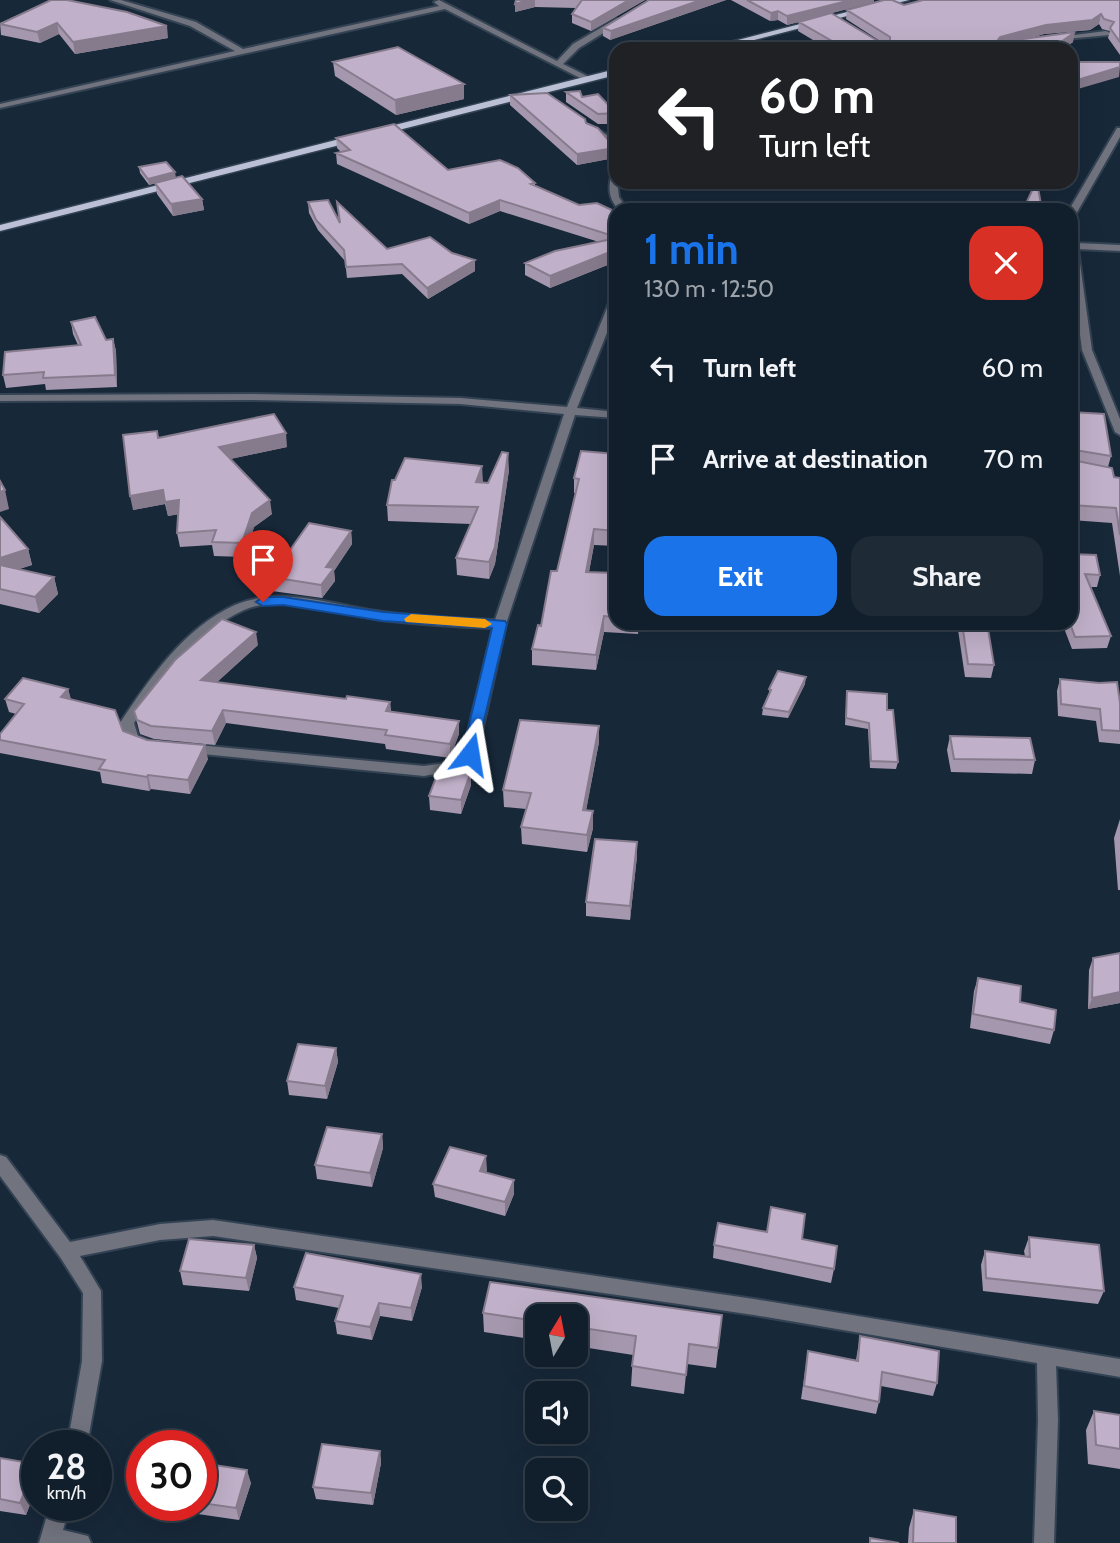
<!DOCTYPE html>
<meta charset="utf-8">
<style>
:root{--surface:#111e2b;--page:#1e2b37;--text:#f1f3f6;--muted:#9ca2a9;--line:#303c47;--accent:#1a73e8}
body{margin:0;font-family:Cabin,sans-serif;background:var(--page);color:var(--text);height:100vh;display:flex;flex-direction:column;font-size:26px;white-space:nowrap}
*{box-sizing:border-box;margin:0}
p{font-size:23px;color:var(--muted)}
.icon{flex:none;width:38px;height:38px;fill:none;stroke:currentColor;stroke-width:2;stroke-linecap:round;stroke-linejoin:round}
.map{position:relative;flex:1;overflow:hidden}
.panel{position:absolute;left:609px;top:203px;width:469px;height:427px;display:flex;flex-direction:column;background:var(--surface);border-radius:21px;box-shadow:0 7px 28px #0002,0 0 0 2px var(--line)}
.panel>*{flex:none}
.banner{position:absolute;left:609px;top:42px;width:469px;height:147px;border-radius:21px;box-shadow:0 7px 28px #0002,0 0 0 2px var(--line);background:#202124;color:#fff;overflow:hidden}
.needle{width:46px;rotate:10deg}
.buttons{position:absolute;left:525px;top:1304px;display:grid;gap:14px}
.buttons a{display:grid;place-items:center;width:63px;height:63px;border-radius:14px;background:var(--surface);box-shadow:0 7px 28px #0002,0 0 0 2px var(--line);font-size:35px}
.speed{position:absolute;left:21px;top:1430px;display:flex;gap:14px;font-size:35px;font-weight:700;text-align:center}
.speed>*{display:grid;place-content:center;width:91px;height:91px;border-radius:50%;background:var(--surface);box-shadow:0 7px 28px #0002,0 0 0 2px var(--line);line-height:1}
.speed small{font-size:18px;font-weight:400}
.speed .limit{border:10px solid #d22;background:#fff;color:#111}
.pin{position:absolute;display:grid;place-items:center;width:60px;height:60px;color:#fff;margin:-72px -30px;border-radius:50% 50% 50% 0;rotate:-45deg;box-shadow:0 0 7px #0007}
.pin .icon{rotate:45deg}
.me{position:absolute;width:77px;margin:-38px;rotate:14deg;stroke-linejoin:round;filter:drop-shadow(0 0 5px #0008)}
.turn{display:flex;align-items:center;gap:24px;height:147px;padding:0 35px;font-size:32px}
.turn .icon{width:91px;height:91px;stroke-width:2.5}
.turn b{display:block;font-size:49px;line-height:60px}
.round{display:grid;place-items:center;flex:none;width:74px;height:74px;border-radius:21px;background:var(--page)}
.headline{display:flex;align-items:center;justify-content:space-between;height:119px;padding:0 35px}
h1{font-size:42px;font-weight:700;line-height:52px;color:var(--accent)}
.cta{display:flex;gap:14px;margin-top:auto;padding:14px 35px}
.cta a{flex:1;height:80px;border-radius:21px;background:var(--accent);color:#fff;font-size:28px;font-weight:700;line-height:80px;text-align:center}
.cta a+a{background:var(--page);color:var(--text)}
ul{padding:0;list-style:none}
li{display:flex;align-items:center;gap:21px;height:91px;padding:0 35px}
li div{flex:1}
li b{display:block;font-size:26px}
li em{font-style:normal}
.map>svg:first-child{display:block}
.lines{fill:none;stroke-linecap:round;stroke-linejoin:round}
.minor-casing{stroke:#334354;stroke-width:4}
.primary-casing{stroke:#334354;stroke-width:3}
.minor{fill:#71737e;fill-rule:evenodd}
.primary{fill:#bcc0d7;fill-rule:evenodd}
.wall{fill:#a597ad}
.shaded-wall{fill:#867b8d}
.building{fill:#c0b0c9;stroke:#867b8d;stroke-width:2}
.route{fill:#1a73e8;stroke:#114b97;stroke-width:2}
.slow{fill:#f59e0b}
</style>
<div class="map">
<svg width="1120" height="1543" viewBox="0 0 1120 1543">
<rect width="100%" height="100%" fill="#172839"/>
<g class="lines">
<defs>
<path id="minor" d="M110 0H121L196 22 243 49 439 6 434 2 439 0 557 61 573 44 616 19 623 21 579 48 563 64 589 77 590 79 586 81 445 9 0 108V104L235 51 190 26Z
M1106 31 1110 33 1109 35 1055 40 1051 38Z
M589 128H595L614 139 616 156 612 153 607 142 589 132Z
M1117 128H1120V137L1076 214 1071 217V210H1069Z
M616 169 619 197 628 210H619C608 198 608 188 612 172Z
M1071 229 1076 232 1077 243 1120 245V251L1078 249 1092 350 1120 419V435L1115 432 1082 350 1071 267Z
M616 295V310L577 408 616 412V418L575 415 506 624 477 754 462 769 424 776 182 752 180 749 187 744 424 766 453 762 463 752 493 628C455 627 418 624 381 620 341 614 283 593 244 610 195 632 163 680 134 723L138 736 148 740 150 743 148 746 143 748 127 742 120 723C150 678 184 628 235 605 281 585 336 606 383 612 420 617 457 619 495 620L564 414 460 404 251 400 0 401V395L251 394 460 398 567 407 611 298Z
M0 1155 6 1157 70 1242 160 1224 213 1220 754 1299 1120 1359V1377L1056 1366 1058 1420 1054 1543H1034L1038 1420 1037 1363 754 1315 213 1236 160 1240 80 1256 101 1291 102 1361 87 1446H67L82 1361 83 1293 60 1257 0 1176Z
M50 1505H70L63 1530 88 1536 91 1543H39Z"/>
<path id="primary" d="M894 0H909L719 49H703Z
M616 69V75L0 231V225Z"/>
</defs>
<use href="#minor" class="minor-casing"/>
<use href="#primary" class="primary-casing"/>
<use href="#minor" class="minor"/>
<use href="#primary" class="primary"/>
</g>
<path class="wall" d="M51 0 168 38 75 54 59 34 40 43 1 35 0 23Z
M516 0H645L591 31 572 23V14L576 8 535 7 515 12Z
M649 0H726L610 40 603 36V28Z
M731 0H874V2L820 16 878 41H880L846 19 847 10 904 5 1120 0V55L1108 38 1110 31 1102 29 1099 24 1090 30 1044 34 1031 38 1073 42 1063 49H828L798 31 799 22 787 25 778 20 770 21Z
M333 62 464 99 396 115 335 76Z
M566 92 582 97 614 111 616 110V139L609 133V124H598L566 102Z
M510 95 586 123 615 148 614 158 577 165 510 105Z
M336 138 448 170 535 183V186L579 205 616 212 615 262 550 288 525 275V263L599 242 500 211 469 224 337 164 336 153 341 152 337 148Z
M139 167 175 172V178L202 199 204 210 173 216 157 194 155 183 149 185 140 173Z
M308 202 387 249 475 271 428 299 402 274 347 278 345 261 318 230 309 213Z
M71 322 106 340 113 339 116 351 117 387 46 390 45 384 6 388 3 375 78 345 73 334Z
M1071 412 1111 456 1108 467 1114 477 1120 478V576L1112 523 1071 520Z
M158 438 287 447 230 459 272 514 254 527 244 557 214 556 212 545 180 547 177 533 178 514 168 516 165 504 133 510Z
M616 454V546L594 545 589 572 616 573V623H639L638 634 604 632 596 670 532 665V649L541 626 557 571 576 493H574V478Z
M509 470 495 564 489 579 457 575 456 558 471 524 388 521 387 505 483 483H488Z
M0 517 28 549 32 565 19 569 54 577 58 594 39 613 0 604Z
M351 531 352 544 334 571 335 581 322 598 272 591 271 577Z
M1071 554 1100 575 1097 587H1090L1111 636 1107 648 1072 649 1062 623H1071Z
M957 623H987L994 665 991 678 965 677Z
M258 645 217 682 346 699 390 702 391 711 459 734 450 758 386 749 385 744 226 723 215 745 154 739 140 734 134 711Z
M1060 679 1120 703V744L1099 742 1096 721 1058 716 1057 691Z
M805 684 788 718 762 715 763 708 769 696V689Z
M68 689 71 700 123 731 147 740 208 759 190 794 151 789 149 791 102 783 100 772 0 753V740L16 714 9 712 5 699Z
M847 691 887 710 898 762 896 769 870 768 868 729 845 725Z
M599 726V742L586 810 593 828 587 852 522 844 521 827 526 809 504 807 503 790Z
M950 736 1035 760 1032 774 951 772 947 750Z
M471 785 461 814 430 810 429 796Z
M1120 819V890H1118L1114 838Z
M637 856 630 920 586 916V902Z
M1120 953V1003L1088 1009 1089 970 1093 958Z
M978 978 1020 1002 1054 1030 1050 1044 970 1028 974 991Z
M336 1048 338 1062 327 1099 289 1095 287 1081Z
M382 1134 383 1148 372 1187 317 1179 315 1165Z
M487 1170 486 1173 514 1194 505 1216 435 1197 433 1184Z
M1029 1237 1104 1291 1098 1304 983 1291 981 1265 985 1251 1025 1256 1024 1251Z
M254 1245 257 1258 249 1291 183 1285 180 1271Z
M714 1245 834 1269 831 1283 713 1258Z
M294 1287H422L412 1321 380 1316 372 1340 337 1334 335 1321 339 1308 296 1300Z
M483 1313 722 1315 716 1368 687 1364 684 1394 631 1386 633 1355 576 1346V1316H537V1340L484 1332Z
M860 1336 937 1383 933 1396 881 1386 879 1402 876 1414 801 1399 808 1351 856 1360Z
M1094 1411 1120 1415V1469L1088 1464 1086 1430Z
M380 1451 381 1463 373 1505 316 1499 313 1487Z
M0 1458 37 1468V1486L26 1515 0 1511Z
M201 1463 251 1483 239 1520 184 1512 182 1505H201Z
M914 1510 956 1543H908L909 1528Z"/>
<path class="shaded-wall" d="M528 0H535V7L515 12V4Z
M629 0H645L591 31V22Z
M701 0H726L610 40 611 31Z
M851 0H874V2L787 25V16Z
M778 11V20L770 21 771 13Z
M1101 14 1099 24 1090 30 1044 34 998 46V40L1000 37 1046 25Z
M57 23 59 34 40 43 37 32Z
M167 26 168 38 75 54 73 42Z
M1075 32 1073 42 1063 49H1051Z
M1120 67 1119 77 1071 91V82Z
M464 84V99L396 115 395 100Z
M615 148 614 158 577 165V154Z
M1075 153 1073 164 1071 165V156Z
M175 172 176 178 149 185 148 179Z
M202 199 204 210 173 216 171 204Z
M500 200V211L469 224V213Z
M615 250V262L550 288V276Z
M475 260V271L428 299 427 288Z
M113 339 116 351 117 387 115 375Z
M286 433 287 447 221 461 219 447Z
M508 453 509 470 495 564 489 579V562Z
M482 466 483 482H476Z
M5 490 9 509 0 512V492Z
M163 490 165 504 133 510 130 496Z
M179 500 181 514 168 516 165 502Z
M270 500 272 514 254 527 244 557 242 543 252 513Z
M594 529V545L586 587V572Z
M351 531 352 544 334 571 335 581 322 598 321 585 326 567Z
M28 549 32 565 0 575V558Z
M54 577 58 594 39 613 35 597Z
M604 616V632L596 670V655Z
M256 632 258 645 204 694 201 680Z
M806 677 805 684 788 718 789 712Z
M68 689 72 703 61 697Z
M390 702 391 715 386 711Z
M223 710 226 723 215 745 212 731Z
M459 721V734L450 758V744Z
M599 726V742L583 827V810Z
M205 745 208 759 190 794 188 780Z
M471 771V785L461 814V800Z
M148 775 151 789 149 791 147 777Z
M593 811V828L587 852V835Z
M637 842V856L630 920V906Z
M1120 992V1003L1088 1009 1092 998Z
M336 1048 338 1062 327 1099 325 1086Z
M382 1134 383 1148 372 1187 370 1173Z
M486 1156 487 1170 481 1185 480 1171Z
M514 1180V1194L505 1216V1202Z
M254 1245 257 1258 249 1291 246 1278Z
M421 1274 422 1287 412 1321 411 1308Z
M379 1303 380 1316 372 1340 370 1327Z
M380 1451 381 1463 373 1505 371 1493Z
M35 1464 37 1468V1486L26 1515 20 1503Z
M247 1470 251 1483 239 1520 236 1508Z"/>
<path class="building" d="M51 0H67L127 12 167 26 73 42 57 23 37 32 0 24Z
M516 0H528L515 4Z
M582 0H629L591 22 572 14Z
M649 0H701L611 31 603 28Z
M747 0H851L787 16 778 11 771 13Z
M884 0H892L904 5 923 0H1120V42L1110 28 1114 22 1104 19 1101 14 1092 20 1046 25 1000 37 998 40 1001 42 1075 32 1051 49H846L799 22 831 13 878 41H890V37L847 10Z
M398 47 464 84 395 100 333 62Z
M1071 62H1120V67L1071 82Z
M580 91 582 97 598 94 614 111 616 110V113L598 114 566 92Z
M547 93 585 119 586 123 598 128 615 148 577 154 510 95Z
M616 121V129L609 123Z
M394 124 448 170 500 160 518 168 535 183 531 184 579 205 597 203 616 212V237L500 200 469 213 336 153 350 150 336 138Z
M166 162 175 172 148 179 139 167Z
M182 176 202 199 171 204 155 183Z
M1036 182H1037L1042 210H1023Z
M328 200 340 223 337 202 387 249 430 237 452 253 475 260 427 288 402 264 346 267 344 250 316 220 308 202Z
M612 239 615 250 550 276 525 263 555 251Z
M95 317 106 340 113 339 115 375 43 378 44 372 3 375 5 352 81 345 71 322Z
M1071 412 1104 414 1111 456 1075 450 1072 452V460L1112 468 1114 477 1120 478V535L1116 508 1071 505Z
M274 414 286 433 219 447 270 500 252 513 242 543 212 542 216 530 177 533 179 500 165 502 163 490 130 496 123 435 157 431 158 438Z
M581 451 616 454V531L594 529 586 572 616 573V617L604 616 596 655 532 649 538 625 541 626 551 571H557L579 479 574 478Z
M502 452 508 453 495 547 489 562 456 558 478 507 387 505 392 480H395L405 458 482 466 476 482 488 483Z
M0 481 5 490 0 492Z
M0 517 28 549 0 558Z
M309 523 351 531 326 567 334 568 321 585 271 577Z
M1071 554 1096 555 1100 575 1085 574 1111 636 1075 637 1070 623H1071Z
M0 565 54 577 35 597 0 589Z
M222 619 256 632 201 680 346 699 347 696 390 702 386 711 459 721 450 744 385 735 387 730 223 710 212 731 151 726 137 720 134 711 175 660Z
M962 623H987L994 665 968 664Z
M778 671 806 677 789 712 763 708 771 690 769 689Z
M23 678 68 689 61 697 115 710 123 731 147 740 205 745 188 780 148 775 147 777 99 769 105 760 0 740V734L24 704 5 699Z
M1060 679 1099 683 1117 682 1120 703V731L1102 730 1100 709 1061 704Z
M847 691 887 694V710H893L898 762 871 761 869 723 846 718Z
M520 720 599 726 583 810 593 811 587 835 521 827 531 793 503 790Z
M950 736 1030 738 1035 760 954 759Z
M440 767 471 771 461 800 429 796Z
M595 839 637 842 630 906 586 902Z
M1120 953V992L1092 998 1093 958Z
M978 978 1021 986 1020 1002 1056 1010 1054 1030 973 1014Z
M298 1044 336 1048 325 1086 287 1081Z
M327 1127 382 1134 370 1173 315 1165Z
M450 1147 486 1156 480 1171 514 1180 505 1202 433 1184Z
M771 1207 805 1214 802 1239 837 1246 834 1269 714 1245 718 1223 767 1232Z
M1029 1237 1099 1245 1104 1291 986 1278 985 1251 1030 1257Z
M189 1239 254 1245 246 1278 180 1271Z
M306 1253 421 1274 411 1308 379 1303 370 1327 335 1321 343 1296 294 1287Z
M490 1282 722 1315 718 1348 689 1344 686 1375 632 1366 636 1336 576 1327V1316H537V1321L483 1313Z
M860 1336 939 1351 937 1383 882 1372 879 1402 804 1386 808 1351 858 1361Z
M1094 1411 1120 1415V1449L1096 1445Z
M322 1444 380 1451 371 1493 313 1487Z
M0 1458 35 1464 20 1503 0 1499Z
M201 1463 247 1470 236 1508 201 1503Z
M914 1510 956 1517V1543H913Z
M870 1538 899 1543H870Z"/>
<path class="route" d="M283 597 383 612 505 621 507 624 475 758H464L462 754 492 628 383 621 283 605 263 606 256 602 263 597Z"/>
<path class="slow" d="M411 614 485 619 492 624 485 628 406 622 404 619Z"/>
</svg>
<div class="buttons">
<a><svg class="needle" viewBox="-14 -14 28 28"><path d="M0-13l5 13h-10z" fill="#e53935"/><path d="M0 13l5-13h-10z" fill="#9ca2a9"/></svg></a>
<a><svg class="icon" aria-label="sound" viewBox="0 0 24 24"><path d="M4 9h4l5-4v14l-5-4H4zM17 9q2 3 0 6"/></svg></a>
<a><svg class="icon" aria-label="search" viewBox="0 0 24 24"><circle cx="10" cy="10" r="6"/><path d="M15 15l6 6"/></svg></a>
</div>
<div class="speed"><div>28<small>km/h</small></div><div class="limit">30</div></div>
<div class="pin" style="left:263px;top:602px;background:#d93025"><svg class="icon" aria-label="arrive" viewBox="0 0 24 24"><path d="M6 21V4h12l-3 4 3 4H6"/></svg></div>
<svg class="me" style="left:470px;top:754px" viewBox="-20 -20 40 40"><path d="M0-17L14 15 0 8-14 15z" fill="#1a73e8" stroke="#fff" stroke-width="4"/></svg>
<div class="banner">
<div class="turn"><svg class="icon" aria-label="left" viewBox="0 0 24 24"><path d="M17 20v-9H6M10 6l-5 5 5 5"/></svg><div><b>60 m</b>Turn left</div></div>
</div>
<section class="panel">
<div class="headline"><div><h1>1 min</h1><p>130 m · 12:50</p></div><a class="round" style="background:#d93025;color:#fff"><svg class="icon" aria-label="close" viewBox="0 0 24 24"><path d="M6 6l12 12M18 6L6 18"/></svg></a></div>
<ul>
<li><svg class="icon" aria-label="left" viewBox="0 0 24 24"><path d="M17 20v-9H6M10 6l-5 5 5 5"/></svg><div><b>Turn left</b></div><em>60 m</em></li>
<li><svg class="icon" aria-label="arrive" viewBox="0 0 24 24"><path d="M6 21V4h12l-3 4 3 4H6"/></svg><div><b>Arrive at destination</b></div><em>70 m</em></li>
</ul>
<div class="cta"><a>Exit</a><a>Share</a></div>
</section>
</div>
